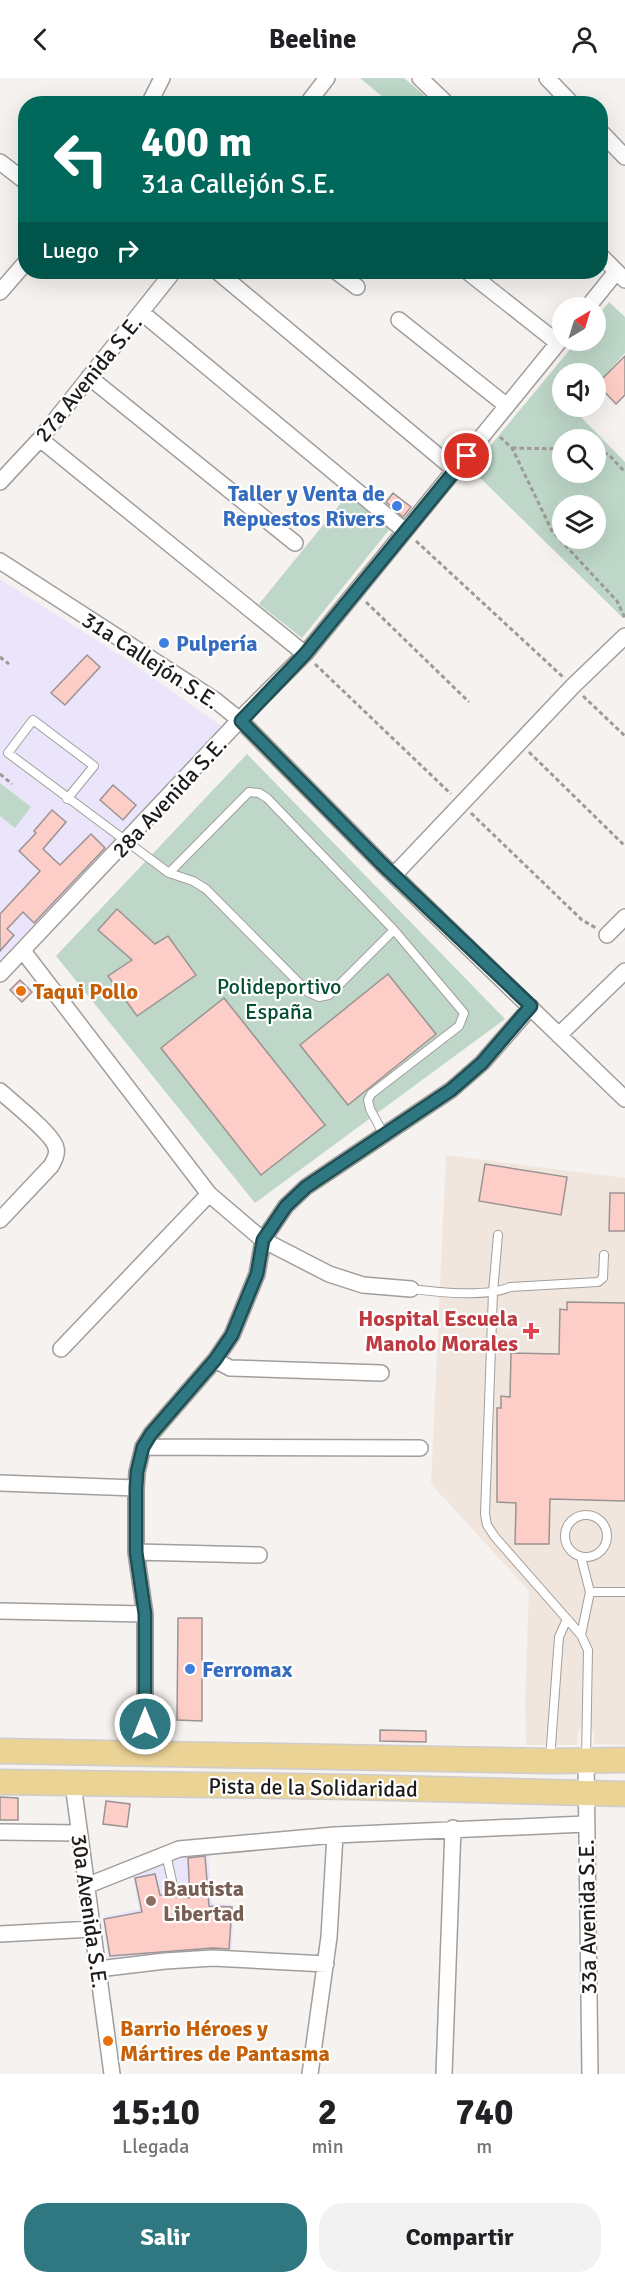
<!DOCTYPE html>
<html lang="es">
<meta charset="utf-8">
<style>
:root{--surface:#fff;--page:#f2f2f2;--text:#202124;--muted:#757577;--accent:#307881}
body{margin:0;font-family:Signika,sans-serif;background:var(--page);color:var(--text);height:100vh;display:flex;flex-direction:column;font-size:22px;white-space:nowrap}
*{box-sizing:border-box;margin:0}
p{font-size:20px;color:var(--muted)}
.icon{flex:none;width:33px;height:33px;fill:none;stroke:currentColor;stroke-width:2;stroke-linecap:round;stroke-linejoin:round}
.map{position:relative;height:1996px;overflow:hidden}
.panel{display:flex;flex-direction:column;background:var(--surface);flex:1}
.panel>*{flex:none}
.banner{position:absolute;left:18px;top:18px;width:590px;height:183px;border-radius:24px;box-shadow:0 6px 24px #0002;background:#00695c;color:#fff;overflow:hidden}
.needle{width:39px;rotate:38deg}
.buttons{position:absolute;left:552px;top:219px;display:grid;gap:12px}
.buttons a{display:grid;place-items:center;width:54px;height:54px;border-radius:50%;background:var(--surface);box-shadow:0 6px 24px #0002;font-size:30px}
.pin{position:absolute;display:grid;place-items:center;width:51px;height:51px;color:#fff;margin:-26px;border:3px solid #fff;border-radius:50%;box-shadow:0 2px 6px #0007}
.me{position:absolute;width:66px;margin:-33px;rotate:0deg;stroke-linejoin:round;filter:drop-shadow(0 0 4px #0008)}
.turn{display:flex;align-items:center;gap:21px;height:126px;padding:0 24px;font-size:27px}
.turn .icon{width:78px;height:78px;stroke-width:2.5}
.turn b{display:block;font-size:42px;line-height:51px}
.then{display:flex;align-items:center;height:57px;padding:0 24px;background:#0003;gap:12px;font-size:22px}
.eta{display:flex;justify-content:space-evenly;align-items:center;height:102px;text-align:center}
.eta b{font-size:36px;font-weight:700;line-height:42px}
.action{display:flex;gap:12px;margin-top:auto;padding:12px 24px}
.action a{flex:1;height:69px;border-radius:24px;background:var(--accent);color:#fff;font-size:24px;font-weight:700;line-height:69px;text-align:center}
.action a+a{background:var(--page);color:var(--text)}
header{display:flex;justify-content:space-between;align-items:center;height:78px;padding:0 24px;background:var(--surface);font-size:27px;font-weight:700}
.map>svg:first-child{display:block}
.built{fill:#f1e6de}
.education{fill:#ebe5fb}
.green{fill:#bed7c8;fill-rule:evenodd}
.building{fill:#fccec7;stroke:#999493;stroke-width:1.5}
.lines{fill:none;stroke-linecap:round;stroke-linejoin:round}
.service-casing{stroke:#a29e9b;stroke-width:10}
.minor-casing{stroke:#a29e9b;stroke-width:18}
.primary-casing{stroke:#cecdcd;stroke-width:27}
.path{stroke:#9d9a98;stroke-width:3;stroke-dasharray:4.5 3;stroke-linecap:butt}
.service{stroke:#fff;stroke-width:8}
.minor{stroke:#fff;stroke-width:15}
.primary{stroke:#ebd396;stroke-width:24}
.route-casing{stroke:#1f4e54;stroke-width:15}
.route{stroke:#307881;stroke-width:10}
.shop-dot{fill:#3f7fe0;stroke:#fff;stroke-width:2}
.food-dot{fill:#e8710a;stroke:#fff;stroke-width:2}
.health-dot{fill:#e0444e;stroke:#fff;stroke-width:2}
.education-dot{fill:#8d6e63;stroke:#fff;stroke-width:2}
.labels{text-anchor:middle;stroke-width:4.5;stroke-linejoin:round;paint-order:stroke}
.street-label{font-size:22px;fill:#1e1c1b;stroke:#fff}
.shop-label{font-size:22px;font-weight:bold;fill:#366cbe;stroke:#fff;text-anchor:start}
.park-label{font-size:22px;fill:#044f32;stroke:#fff}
.food-label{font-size:22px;font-weight:bold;fill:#c56008;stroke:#fff;text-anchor:start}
.health-label{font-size:22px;font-weight:bold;fill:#be3a42;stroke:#fff;text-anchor:end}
.education-label{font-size:22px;font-weight:bold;fill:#785e54;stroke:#fff;text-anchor:start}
</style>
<header><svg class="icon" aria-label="back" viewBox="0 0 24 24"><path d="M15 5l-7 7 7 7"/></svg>Beeline<svg class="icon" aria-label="person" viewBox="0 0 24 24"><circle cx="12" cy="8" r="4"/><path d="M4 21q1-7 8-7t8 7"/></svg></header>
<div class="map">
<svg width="625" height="1996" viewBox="0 0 625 1996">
<rect width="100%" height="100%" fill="#f6f2ef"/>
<path class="built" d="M446 1077 625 1100V1667L594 1666V1655L586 1643 578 1654 577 1667H526L525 1625 529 1513 431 1406Z"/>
<path class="education" d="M0 501 126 581 223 649 0 891Z
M208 1775 212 1825 233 1827 232 1875 108 1882 103 1839 139 1831 133 1799 186 1776Z"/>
<path class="green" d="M360 0H404L424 17 416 25H390Z
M609 224 625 239V275L596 308V296H562V328L578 329 575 333 625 384V537L623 540 471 391 577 263 596 262V240ZM562 362H596V394H562ZM562 428H596V460H562Z
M350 414 393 447 302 560 259 526Z
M247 676 505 941 255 1125 56 878Z
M0 705 31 729 15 750 0 738Z"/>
<path class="building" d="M625 278V317L616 326 597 306Z
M393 415 411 429 403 439 386 424Z
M87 577 100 589 65 627 51 615Z
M113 707 136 727 123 742 100 722Z
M52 732 66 744 43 771 60 787 91 756 105 770 34 845 23 834 7 851 14 857 0 873V836L40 793 19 773 36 755 34 753Z
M117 831 155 866 168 858 196 897 137 938 108 898 132 882 98 852Z
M388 896 436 956 348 1027 300 967Z
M20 902 32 914 22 924 10 912Z
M224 920 325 1047 261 1097 161 970Z
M485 1086 567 1099 561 1137 479 1123Z
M610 1115H625V1153H609Z
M567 1224 625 1225V1423L550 1421 549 1466H515L516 1425 497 1424V1330H501V1318L510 1319 511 1275 559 1276 560 1231 567 1232Z
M178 1540H202V1643L177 1642Z
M380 1652 426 1653V1664L380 1663Z
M0 1719 18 1720V1742H0Z
M106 1723 130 1726 127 1749 103 1746Z
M205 1778 209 1828 232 1829 229 1871 213 1870 110 1878 104 1841 142 1834 135 1800 155 1796 160 1817 190 1820 188 1780Z"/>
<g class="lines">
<defs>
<path id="service" d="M67 721 94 688 33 642 8 675 169 795 193 803 206 811 308 914 319 919 329 917 394 852
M169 795 249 714 259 715 267 720 394 852 464 935 459 948 371 1016 368 1022 370 1031 384 1057
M498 1157 493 1214 485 1436 487 1447 495 1459 581 1557 588 1572 586 1681
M411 1211C438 1214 486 1220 510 1209L598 1204 603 1200 604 1177
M565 1458a21 21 0 1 1 42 0a21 21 0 1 1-42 0Z
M581 1479 590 1514 581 1557
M590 1514H625
M550 1681 559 1559 567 1541
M166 1776 174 1812"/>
<path id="minor" d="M420 0 447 26
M547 0 572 26
M149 26 162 0
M307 26 327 0
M600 53 625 79
M0 84 26 104
M600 177 625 202
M218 194 455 392
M337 194 357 209
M468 194 558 265
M0 214 26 184
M587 230 616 194
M141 234 405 453
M399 242 507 328
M89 299 295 465
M40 361 305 576
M0 404 40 361 173 194
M0 483 215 622 241 643 382 786 625 1021
M394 797 573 608 625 558
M607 857 625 839
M23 873 209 1116 263 1162 329 1196 363 1207 411 1211
M0 896 250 631 305 576 562 260
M559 957 625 893
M0 1013C12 1024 54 1057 56 1070 58 1076 54 1083 51 1088L0 1142
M61 1271 209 1116
M215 1282 230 1290 381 1295
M143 1369 420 1370
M0 1405 136 1410
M136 1474 259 1477
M0 1533 145 1536
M145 1675V1536L136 1474V1410L137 1394 143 1369 151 1356 215 1282 232 1257 257 1196 263 1162 286 1128 306 1109 451 1012 482 985 531 929
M586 1682 590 1996
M73 1706 112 1996
M0 1754 79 1755
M86 1808 179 1771 335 1757 585 1746
M0 1856 92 1851
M98 1891 165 1883 213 1880 326 1886
M310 1996 329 1859 335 1757
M444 1996 453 1750"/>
<path id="primary" d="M0 1673 550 1683 625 1682
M0 1704 351 1709 625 1716"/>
</defs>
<use href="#service" class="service-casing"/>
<use href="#minor" class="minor-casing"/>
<use href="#primary" class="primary-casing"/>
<path class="path" d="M500 359 512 370 552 453 617 523 625 540
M512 370 562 371
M596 374 608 376 625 394
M416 463 563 599
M366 524 469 624
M0 579 9 586
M315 586 451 716
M583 618 625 658
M529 674 625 768
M0 696 12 706
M471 735 582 842 596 850"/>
<use href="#service" class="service"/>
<use href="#minor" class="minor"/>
<use href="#primary" class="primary"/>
</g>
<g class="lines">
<defs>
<path id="route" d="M145 1646V1536L136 1474V1410L137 1394 143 1369 151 1356 215 1282 232 1257 257 1196 263 1162 286 1128 306 1109 451 1012 482 985 531 928 382 786 241 643 305 576 467 378"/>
</defs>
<use href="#route" class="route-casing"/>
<use href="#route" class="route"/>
</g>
<g class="shop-dot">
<circle cx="397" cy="428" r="6"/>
<circle cx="164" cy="565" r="6"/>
<circle cx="190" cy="1591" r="6"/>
</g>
<g class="food-dot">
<circle cx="21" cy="913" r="6"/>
<circle cx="108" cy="1963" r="6"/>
</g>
<path class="health-dot" d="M528 1244h6v6h6v6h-6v6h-6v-6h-6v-6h6z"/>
<circle class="education-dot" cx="151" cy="1823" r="6"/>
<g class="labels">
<g class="street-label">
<text transform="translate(88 300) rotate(-51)" y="8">27a Avenida S.E.</text>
<text transform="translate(151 582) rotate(33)" y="8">31a Callejón S.E.</text>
<text transform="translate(169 719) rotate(-47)" y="8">28a Avenida S.E.</text>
<text transform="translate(313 1709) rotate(1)" y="8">Pista de la Solidaridad</text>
<text transform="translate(90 1833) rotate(82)" y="8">30a Avenida S.E.</text>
<text transform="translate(587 1839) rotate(-91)" y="8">33a Avenida S.E.</text>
</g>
<g class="shop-label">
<text x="385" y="423" text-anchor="end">Taller y Venta de<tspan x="385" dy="25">Repuestos Rivers</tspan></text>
<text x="176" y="573">Pulpería</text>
<text x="202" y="1599">Ferromax</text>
</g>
<g class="park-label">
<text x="279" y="916">Polideportivo<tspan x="279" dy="25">España</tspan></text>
</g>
<g class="food-label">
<text x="33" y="921">Taqui Pollo</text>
<text x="120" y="1958">Barrio Héroes y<tspan x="120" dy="25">Mártires de Pantasma</tspan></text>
</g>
<g class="health-label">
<text x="518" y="1248">Hospital Escuela<tspan x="518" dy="25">Manolo Morales</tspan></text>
</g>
<g class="education-label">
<text x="163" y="1818">Bautista<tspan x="163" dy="25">Libertad</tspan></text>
</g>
</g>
</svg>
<div class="buttons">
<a><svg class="needle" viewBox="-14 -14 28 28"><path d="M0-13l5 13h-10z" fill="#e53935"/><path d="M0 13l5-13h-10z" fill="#757577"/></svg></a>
<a><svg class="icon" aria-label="sound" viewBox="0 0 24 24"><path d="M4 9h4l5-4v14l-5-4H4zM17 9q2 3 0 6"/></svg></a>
<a><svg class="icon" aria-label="search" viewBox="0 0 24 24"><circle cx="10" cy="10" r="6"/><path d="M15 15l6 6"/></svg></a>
<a><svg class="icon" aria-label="layers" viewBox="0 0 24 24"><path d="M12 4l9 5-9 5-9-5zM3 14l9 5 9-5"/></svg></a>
</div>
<div class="pin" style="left:467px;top:378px;background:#d93025"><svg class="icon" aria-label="arrive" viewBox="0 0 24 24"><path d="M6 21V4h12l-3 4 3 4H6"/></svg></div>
<svg class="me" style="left:145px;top:1646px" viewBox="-20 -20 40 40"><circle r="17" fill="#307881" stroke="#fff" stroke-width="3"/><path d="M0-11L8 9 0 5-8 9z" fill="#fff"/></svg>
<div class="banner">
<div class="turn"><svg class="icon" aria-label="left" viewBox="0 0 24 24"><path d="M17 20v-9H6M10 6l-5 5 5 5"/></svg><div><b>400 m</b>31a Callejón S.E.</div></div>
<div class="then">Luego<svg class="icon" aria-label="right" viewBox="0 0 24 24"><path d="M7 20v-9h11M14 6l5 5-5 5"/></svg></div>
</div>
</div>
<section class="panel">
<div class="eta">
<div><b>15:10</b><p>Llegada</p></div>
<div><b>2</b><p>min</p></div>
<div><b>740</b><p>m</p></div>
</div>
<div class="action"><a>Salir</a><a>Compartir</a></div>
</section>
